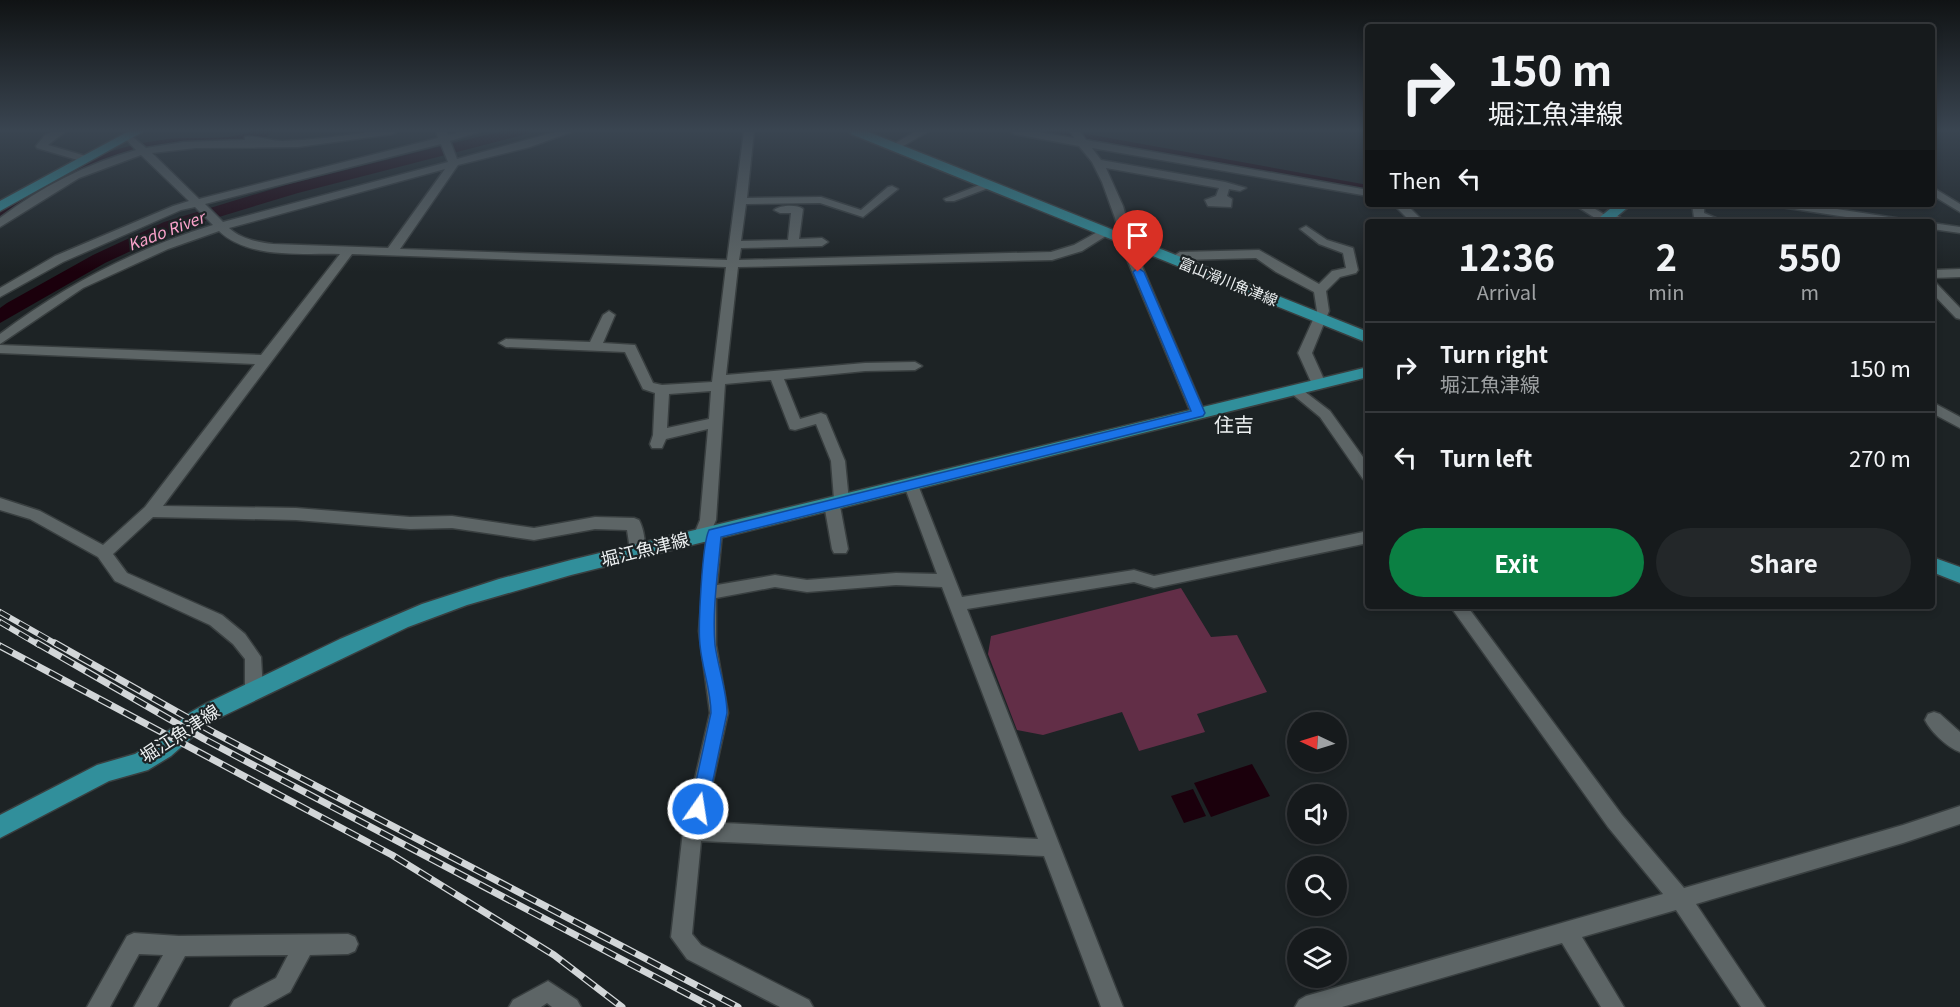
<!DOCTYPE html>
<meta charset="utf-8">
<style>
:root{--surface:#161a1c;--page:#232729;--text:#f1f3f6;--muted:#9ea1a3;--line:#35383b;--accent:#0b8043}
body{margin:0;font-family:Georgia,"Noto Sans JP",serif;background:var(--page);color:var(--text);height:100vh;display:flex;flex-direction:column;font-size:22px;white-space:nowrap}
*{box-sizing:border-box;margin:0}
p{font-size:20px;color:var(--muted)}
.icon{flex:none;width:33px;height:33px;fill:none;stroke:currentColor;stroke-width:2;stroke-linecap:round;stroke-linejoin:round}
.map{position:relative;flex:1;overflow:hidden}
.details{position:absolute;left:1365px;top:219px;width:570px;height:390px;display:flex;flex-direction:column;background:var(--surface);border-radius:6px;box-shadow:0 3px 9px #0003,0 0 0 2px var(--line)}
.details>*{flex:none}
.hud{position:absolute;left:1365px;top:24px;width:570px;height:183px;border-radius:6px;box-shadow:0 3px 9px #0003,0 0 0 2px var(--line);background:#161a1c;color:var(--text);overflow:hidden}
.needle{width:39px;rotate:274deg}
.fabs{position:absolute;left:1287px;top:712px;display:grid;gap:12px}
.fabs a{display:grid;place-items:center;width:60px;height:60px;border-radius:50%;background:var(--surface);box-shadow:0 3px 9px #0003,0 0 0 2px var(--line);font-size:30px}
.pin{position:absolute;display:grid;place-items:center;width:51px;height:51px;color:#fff;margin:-62px -26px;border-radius:50% 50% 50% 0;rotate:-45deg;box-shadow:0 0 6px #0007}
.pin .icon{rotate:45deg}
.me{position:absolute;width:66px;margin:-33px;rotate:13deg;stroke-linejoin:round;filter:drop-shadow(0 0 4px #0008)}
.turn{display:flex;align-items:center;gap:21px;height:126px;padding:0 24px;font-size:27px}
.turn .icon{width:78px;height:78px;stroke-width:2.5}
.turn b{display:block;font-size:42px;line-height:51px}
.then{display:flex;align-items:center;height:57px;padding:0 24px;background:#0003;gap:12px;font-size:22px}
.eta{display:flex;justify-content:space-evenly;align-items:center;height:102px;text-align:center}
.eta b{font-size:36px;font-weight:700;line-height:42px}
.cta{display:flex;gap:12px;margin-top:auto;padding:12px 24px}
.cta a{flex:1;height:69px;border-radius:36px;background:var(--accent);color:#fff;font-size:24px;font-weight:700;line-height:69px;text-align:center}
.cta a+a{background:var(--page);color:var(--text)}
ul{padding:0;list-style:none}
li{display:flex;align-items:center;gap:18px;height:90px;padding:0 24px;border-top:2px solid var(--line)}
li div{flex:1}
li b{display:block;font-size:22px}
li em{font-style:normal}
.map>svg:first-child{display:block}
.green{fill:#622e47}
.water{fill:#1b000c}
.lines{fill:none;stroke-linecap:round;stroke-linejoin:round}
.river{fill:#1b000c;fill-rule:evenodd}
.minor-casing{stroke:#393f40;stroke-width:3}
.major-casing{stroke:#393f40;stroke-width:3}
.minor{fill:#5d6566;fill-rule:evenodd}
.major{fill:#318f9b;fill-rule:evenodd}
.rail-far1-casing{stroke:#d2d6d8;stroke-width:6}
.rail-casing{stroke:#d2d6d8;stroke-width:7}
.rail-far1{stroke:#1d2325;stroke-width:4;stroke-dasharray:11;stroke-linecap:butt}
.rail{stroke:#1d2325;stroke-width:4.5;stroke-dasharray:14;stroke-linecap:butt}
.route{fill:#1a73e8;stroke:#114b97;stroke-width:1.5}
.labels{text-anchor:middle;stroke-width:4.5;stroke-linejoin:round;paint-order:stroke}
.far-street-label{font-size:15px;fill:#ebeff0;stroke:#1d2325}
.far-water-label{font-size:16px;font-style:italic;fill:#faa2ca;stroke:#1d2325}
.street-label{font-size:18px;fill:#ebeff0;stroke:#1d2325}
.neighbourhood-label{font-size:20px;fill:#ebeff0;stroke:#1d2325}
</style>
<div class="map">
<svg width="1960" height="1007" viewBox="0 0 1960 1007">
<rect width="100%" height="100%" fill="#1d2325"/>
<path class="green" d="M1181 588 1211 637 1237 635 1267 692 1197 714 1205 732 1139 751 1122 712 1043 735 1017 730 988 654 991 636Z"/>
<path class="water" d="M1252 764 1270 796 1211 817 1194 783Z
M1193 789 1206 816 1184 823 1171 796Z"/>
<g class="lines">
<path class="river" d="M252 131H273C260 147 217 147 198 147 142 148 90 167 42 196 29 204 15 219 0 223V210C46 173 110 145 169 139 196 136 226 142 252 131Z
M502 131H528L526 134 298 193 176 230 105 263 0 323V308L7 303 93 255 164 222 286 185Z
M1037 131H1070L1368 185V195L1045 136Z"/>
<defs>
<path id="minor" d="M53 131H66L48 145 89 157V161H81L37 148 36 146 45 135Z
M375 131H398L393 134 298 147 196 148 152 153 199 199 438 138 436 131H446L448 135 465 131H482L450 141 457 159 559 131H574L530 147 458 165 400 249 727 260 744 131H754L747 198 821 197 861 210 888 187 892 186 898 189 863 217 820 203 746 204 741 241 788 240 791 213H780L774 210C780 205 797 204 803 209L799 239 822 238 828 242 822 246 741 248 739 260 1051 252 1074 245 1101 230H1109V234L1082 251 1052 260 738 267 726 375 865 363 915 362 922 366 915 370 865 371 784 379 800 419 821 413 826 415 845 461 849 501 847 505 840 506 848 549 846 553H834L832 549 824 504 827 500 834 499 831 461 816 424 795 430 790 429 771 380 725 384 716 520 712 529 719 530 722 534 717 585 775 575 807 580 896 573 937 574 904 485 906 481H916L918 485 962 597 1134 570 1154 576 1368 531V543L1154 588 1134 582 967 609 1123 1007H1101L1044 856 701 841 692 934 701 945 809 1000 813 1007H780L687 959 671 937 683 831 710 713 699 631 706 542 696 541 693 537 700 520 708 429 666 439 662 448H652L650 444 653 435 655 393 643 389 625 352 506 347 499 343 506 339 590 342 603 315 609 311 615 315 603 343 635 345 653 383 662 385 712 382 726 267 352 254 163 506 296 508 410 517 452 516 534 528 595 517 634 518 639 520C644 529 647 547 643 556H631L627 530 595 529 534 540 452 528 410 529 296 520 153 517 113 554 127 573 222 615 245 634 261 657 263 691 260 696 254 699 248 696 245 691V659L233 644 210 625 115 581 98 557 30 519 0 510V498L40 511 103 545 145 507 255 364 0 353V345L261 355 340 254C302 253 248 259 219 231L168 249 83 288 0 344V334C65 285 135 249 213 225L195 207 181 210 63 262 0 297V288L55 256 173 206 189 201 141 155 79 178 0 227V218C41 187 86 164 136 150L123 136 128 133 146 148 184 142 245 140V137C256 135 270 141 282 141 313 140 344 136 375 131ZM441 144 448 162 223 222 205 204ZM445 169 388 248 273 244C257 242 241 239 229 228ZM711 391 709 419 667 428 669 394ZM896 585 942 587 1038 839 704 822 728 713 716 645V598L775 587 807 592Z
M916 131H929L898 149 894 150 889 147Z
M1009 131H1031L1074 138 1070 131H1080L1086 140 1368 190V196L1092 148 1101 160 1225 182 1246 188 1240 191 1229 189 1227 196 1232 199 1231 207 1208 206 1205 200 1216 196 1219 188 1106 168 1123 206 1136 252 1205 413 1198 418 1191 413 1124 252 1115 218 1102 182 1092 162 1079 146 1014 134Z
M987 182 991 183V187L954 201H946L944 199Z
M1932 187 1960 204V212L1932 195Z
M1393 204H1406L1424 222H1411Z
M1573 204H1587L1605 215 1614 213 1626 222H1612L1609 220 1600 221Z
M1692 204H1704V213L1725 222H1708L1694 217Z
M1775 204H1804L1902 219 1908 222H1879L1781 207Z
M1932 223 1960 227V233L1932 229Z
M1306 226 1327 240 1353 248 1358 270 1356 273 1340 277 1326 291 1329 311 1312 353 1326 384 1319 389 1312 384 1298 353 1317 311 1314 292 1276 272 1256 258 1183 260 1173 264 1167 260 1180 252 1259 250 1319 284 1332 271 1346 268 1343 253 1319 244 1300 229Z
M1960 269V277L1932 278V270Z
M1932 282 1936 283 1960 308V319L1956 318 1932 293Z
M1296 385 1330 411 1368 464V480L1363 479 1320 417 1291 393 1289 390 1291 387Z
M1932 402 1960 417V428L1932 413Z
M1450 606H1467L1622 815 1684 888 1903 825 1960 806V824L1903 843 1696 904 1765 1007H1741L1676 910 1582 937 1624 1007H1601L1562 943 1342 1007H1295L1299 1000 1306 996 1663 894 1608 827Z
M1934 712 1940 714 1960 732V752C1948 748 1931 732 1925 720L1928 714Z
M134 933 179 936 348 934 355 937 358 944 355 951 348 954 310 955 290 992 263 1007H230L234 1000 276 978 288 955 185 956 157 1007H134L163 955 139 954 110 1007H87L127 936Z
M548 981 577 1000 581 1007H552L547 1003 541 1007H509L513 1000Z"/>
<path id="major" d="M129 131H144L0 211V201Z
M849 131H866L1368 332V343L851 134Z
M1616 204H1632L1610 222H1594Z
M1368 367V377L571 575 467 605 408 627 221 717 205 726 171 756 148 770 109 781 0 838V815L97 765 135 754 155 742 191 712 207 703 340 639 422 604 499 579 571 560Z
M1932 557 1960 567V583L1932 572Z"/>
</defs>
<use href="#minor" class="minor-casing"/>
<use href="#major" class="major-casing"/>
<use href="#minor" class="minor"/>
<use href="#major" class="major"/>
<defs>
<path id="rail-far1" d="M0 612 58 645
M0 622 39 645"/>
<path id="rail" d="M37 643 204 739 712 1007
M55 643 213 732 738 1007
M0 646 392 855 554 955 622 1007"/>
</defs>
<use href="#rail-far1" class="rail-far1-casing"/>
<use href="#rail" class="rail-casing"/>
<use href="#rail-far1" class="rail-far1"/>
<use href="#rail" class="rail"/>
</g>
<linearGradient id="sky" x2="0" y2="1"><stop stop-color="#101314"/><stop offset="0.48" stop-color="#3a4551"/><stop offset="1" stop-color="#3a4551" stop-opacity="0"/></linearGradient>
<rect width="1960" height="272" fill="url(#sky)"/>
<path class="route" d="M1138 268 1144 272 1205 413 1203 416 721 537C718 572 712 610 715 645 718 668 727 690 727 713L707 809 704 814 698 817 692 814 690 809 711 713C711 690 702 668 700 645 698 627 702 544 709 530L1191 411 1133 272Z"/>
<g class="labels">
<g class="far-street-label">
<text transform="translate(1228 282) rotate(22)" y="5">富山滑川魚津線</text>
</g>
<g class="far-water-label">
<text transform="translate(166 231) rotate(-21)" y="6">Kado River</text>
</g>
<g class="street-label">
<text transform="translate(645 550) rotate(-14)" y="6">堀江魚津線</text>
<text transform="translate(180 734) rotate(-33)" y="6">堀江魚津線</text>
</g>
<g class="neighbourhood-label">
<text x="1234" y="432">住吉</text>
</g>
</g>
</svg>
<div class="fabs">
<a><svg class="needle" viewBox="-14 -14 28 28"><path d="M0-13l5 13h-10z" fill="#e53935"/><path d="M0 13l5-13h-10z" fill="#9ea1a3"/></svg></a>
<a><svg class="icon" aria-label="sound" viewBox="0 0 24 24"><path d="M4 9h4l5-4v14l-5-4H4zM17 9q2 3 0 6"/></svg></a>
<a><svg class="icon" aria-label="search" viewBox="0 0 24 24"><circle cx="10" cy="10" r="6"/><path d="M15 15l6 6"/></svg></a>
<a><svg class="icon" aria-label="layers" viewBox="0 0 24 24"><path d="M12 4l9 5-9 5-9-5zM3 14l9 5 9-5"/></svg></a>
</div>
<div class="pin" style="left:1138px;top:272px;background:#d93025"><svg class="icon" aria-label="arrive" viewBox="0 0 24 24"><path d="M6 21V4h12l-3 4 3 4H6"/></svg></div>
<svg class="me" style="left:698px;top:809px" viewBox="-20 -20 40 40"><circle r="17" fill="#1a73e8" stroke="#fff" stroke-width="3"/><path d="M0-11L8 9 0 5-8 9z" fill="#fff"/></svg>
<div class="hud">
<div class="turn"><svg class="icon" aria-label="right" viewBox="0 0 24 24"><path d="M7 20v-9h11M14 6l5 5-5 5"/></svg><div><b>150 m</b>堀江魚津線</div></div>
<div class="then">Then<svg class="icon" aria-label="left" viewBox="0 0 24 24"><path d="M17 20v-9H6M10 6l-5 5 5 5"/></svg></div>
</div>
<section class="details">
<div class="eta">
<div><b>12:36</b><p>Arrival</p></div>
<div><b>2</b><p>min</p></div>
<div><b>550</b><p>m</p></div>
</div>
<ul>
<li><svg class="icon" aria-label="right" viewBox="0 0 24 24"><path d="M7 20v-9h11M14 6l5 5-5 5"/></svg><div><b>Turn right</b><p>堀江魚津線</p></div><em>150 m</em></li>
<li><svg class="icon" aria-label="left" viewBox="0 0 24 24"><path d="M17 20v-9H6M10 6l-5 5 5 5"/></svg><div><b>Turn left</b></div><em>270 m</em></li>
</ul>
<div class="cta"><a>Exit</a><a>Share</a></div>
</section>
</div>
